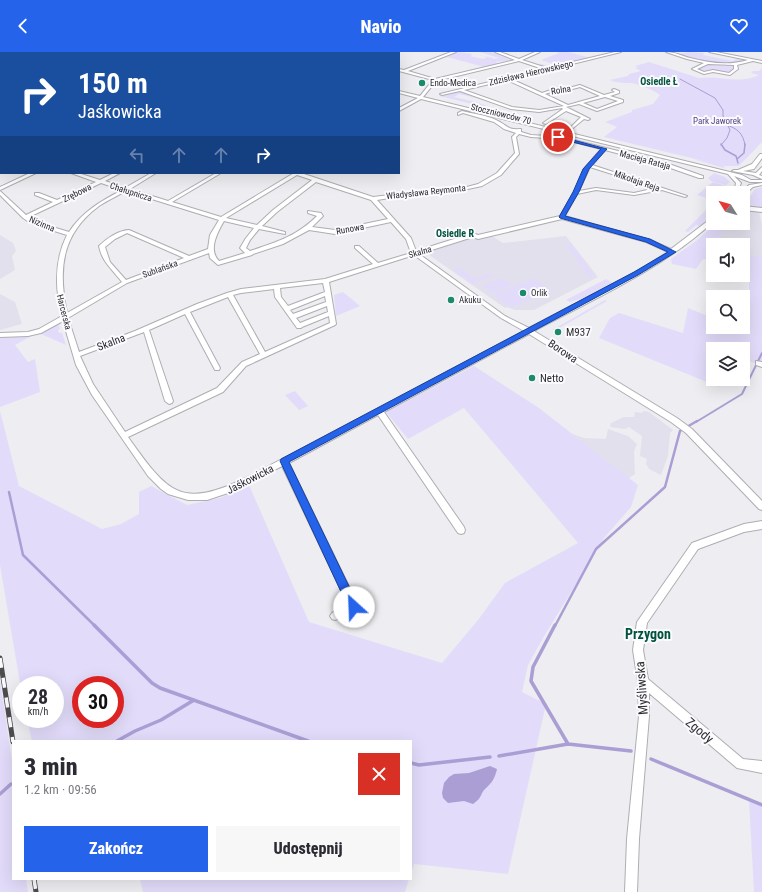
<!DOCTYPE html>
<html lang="pl">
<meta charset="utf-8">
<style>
:root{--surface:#fff;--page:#f7f7f7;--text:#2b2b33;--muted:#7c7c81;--accent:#2563eb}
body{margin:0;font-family:"Roboto Condensed",sans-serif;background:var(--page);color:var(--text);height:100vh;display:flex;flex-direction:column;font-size:15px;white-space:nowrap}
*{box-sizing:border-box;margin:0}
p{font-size:13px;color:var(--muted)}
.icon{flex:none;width:22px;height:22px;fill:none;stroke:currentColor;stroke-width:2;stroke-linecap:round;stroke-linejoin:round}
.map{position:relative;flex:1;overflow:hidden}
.panel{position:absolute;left:12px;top:688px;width:400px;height:140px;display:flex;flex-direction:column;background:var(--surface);border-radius:0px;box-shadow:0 4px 16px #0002}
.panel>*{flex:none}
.hud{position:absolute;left:0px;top:0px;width:400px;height:122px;box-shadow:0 4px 16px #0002;background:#1a4fa0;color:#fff;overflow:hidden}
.needle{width:26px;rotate:307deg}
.tools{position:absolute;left:706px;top:134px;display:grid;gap:8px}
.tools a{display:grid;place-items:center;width:44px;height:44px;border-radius:0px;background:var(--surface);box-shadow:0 4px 16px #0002;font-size:20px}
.speed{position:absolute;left:12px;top:624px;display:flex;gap:8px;font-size:20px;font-weight:700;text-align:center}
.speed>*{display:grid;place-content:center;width:52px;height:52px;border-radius:50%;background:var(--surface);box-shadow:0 4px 16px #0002;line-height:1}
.speed small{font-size:10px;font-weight:400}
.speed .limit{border:6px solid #d22;background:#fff;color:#111}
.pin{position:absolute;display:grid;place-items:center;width:34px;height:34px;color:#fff;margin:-17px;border:2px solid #fff;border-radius:50%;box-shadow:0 1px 4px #0007}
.me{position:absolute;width:44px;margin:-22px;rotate:335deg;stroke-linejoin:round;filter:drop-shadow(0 0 3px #0008)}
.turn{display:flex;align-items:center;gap:14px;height:84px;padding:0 12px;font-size:18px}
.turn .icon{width:52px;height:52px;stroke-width:2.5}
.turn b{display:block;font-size:28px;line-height:34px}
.lanes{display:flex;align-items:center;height:38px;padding:0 12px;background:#0003;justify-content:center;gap:20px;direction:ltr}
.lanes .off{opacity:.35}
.round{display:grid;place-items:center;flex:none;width:42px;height:42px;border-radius:0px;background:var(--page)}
.head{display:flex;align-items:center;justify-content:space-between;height:68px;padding:0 12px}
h1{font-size:24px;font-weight:800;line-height:30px}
.primary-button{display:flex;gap:8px;margin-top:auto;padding:8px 12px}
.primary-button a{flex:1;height:46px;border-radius:0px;background:var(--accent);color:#fff;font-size:16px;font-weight:800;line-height:46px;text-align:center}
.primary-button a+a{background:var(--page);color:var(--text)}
header{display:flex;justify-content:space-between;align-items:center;height:52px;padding:0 12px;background:var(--accent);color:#fff;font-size:18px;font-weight:800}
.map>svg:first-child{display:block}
.built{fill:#e2e0ec}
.green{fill:#e2dcfa;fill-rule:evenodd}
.water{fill:#aa9ed4}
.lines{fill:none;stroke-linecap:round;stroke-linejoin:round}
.stream-far4{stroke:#aa9ed4;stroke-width:1}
.stream-far3{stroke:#aa9ed4;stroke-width:1.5}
.stream-far2{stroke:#aa9ed4;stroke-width:2}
.stream-far1{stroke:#aa9ed4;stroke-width:2.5}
.stream{stroke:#aa9ed4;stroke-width:3.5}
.minor-casing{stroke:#aeadb2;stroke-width:2}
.minor{fill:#fff;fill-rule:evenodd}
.rail-casing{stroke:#4d4c4e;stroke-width:5}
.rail{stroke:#fbfaff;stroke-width:3.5;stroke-dasharray:10;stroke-linecap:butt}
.route{fill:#2563eb;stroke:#184099}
.poi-dot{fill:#1b8a69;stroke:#fbfaff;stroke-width:1.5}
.labels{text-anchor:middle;stroke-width:4;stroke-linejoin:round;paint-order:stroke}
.far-street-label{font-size:9px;fill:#2d2c2e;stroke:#fbfaff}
.far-poi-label{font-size:9px;fill:#2d2c2e;stroke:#fbfaff;text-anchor:start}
.far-park-label{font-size:9px;fill:#503d7f;stroke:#fbfaff}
.far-neighbourhood-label{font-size:10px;font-weight:bold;fill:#00533c;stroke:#fbfaff}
.poi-label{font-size:11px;fill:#2d2c2e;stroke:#fbfaff;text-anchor:start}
.street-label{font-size:11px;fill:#2d2c2e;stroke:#fbfaff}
.near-street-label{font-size:13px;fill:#2d2c2e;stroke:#fbfaff}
.near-neighbourhood-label{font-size:14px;font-weight:bold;fill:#00533c;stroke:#fbfaff}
</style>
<header><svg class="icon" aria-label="back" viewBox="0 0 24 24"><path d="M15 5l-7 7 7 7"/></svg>Navio<svg class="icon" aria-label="heart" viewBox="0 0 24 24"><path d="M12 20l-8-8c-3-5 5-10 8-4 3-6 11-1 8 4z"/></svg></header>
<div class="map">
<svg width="762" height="840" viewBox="0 0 762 840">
<rect width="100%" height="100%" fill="#eeedf1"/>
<path class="built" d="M743 158 759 160 762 172V205L743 201V193H714L728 173 731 171H743Z
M0 183 13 191 16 199 12 204 15 218 0 227Z
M492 184 503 191 566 184 598 225 534 258H515L507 255 505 256 425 200 474 186 480 187Z
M0 242 15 250 22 272 0 278Z
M643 359 649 360 673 378 670 381 668 404 661 423 649 417 646 412 647 407 640 404 642 384 629 375 625 377 610 375 611 371 624 365H634L635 360 642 361Z
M550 374 584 386 606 387 608 377 628 384 637 392 634 399 635 422 619 433Z"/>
<path class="green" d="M457 0 473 2 470 4 483 7 487 5 472 1 492 6 494 7 499 6 480 0H491L514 8 496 10 498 12 488 16 447 5Z
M557 0H568L591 6 549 16 577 8 547 15 538 13 541 12 550 14 554 12 541 8 559 1Z
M688 0 704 1 703 3 733 9 737 6 748 8C724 14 700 10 678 2Z
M649 10 699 26C719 23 740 33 759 23L751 21 753 19H759L762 16V90L739 114H722L725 115 724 116 693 107 708 110 604 85 617 75 605 70 632 60V58L653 52 660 43C653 38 638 31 629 31 623 31 617 31 610 28L628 24 629 22 641 19 635 16 638 15 635 14Z
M709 11 724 14 735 13V16L731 22 697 18V17Z
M461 38 480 47 459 42 454 45 476 50 487 54 485 55 439 44Z
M714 121 725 125 730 130 726 133 711 129 708 126Z
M713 130 726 134 718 141H713V148L697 143Z
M762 135V157L743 155 755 137Z
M713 151V163L701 175 696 173 688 180 685 179Z
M716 171H731L713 193V208L703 207 696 217 672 212 671 207 696 189Z
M565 192H571L594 223 588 224Z
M743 201 762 205V314L749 309 743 314V297H713V327H728L719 335 599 286 610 266 619 261 683 281 688 256 713 266V275H743V254L749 244V214L743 213Z
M460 216 475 227 490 221 494 223 473 232 454 219Z
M502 226 513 233 493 242 482 234Z
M534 226 551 238 511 256 494 243Z
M606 227 611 230V232L587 245 570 250 566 248Z
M343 240 360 254 336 264 334 243Z
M605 248 607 249 556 278H552Z
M58 271 60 277 58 278 59 281H62L66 293 41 282Z
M33 283 15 293 28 310 35 307 40 340 0 355V286Z
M474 314 539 356 638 433 631 455 604 486 543 586 528 613 522 640 546 652 508 822 414 812 411 821V689H32L27 667H55V633H21V637L0 513V359L19 434 102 477 121 472 139 462V440L151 434 187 453 220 446 249 433 309 570 442 611 478 568 505 531 578 491 464 356 408 387 386 360ZM81 633H115V667H81Z
M295 339 308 354 299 358 285 343Z
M0 629 13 715V827H26L28 840H0Z
M749 748 762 753V840H754Z
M140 827H409L405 840H143Z"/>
<path class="water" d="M490 714 497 717C495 726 492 731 485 737 480 742 483 745 473 752L464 749 448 751 443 746 442 741 444 731 449 725 454 722 469 721Z"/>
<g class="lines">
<path class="stream-far4" d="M680 27 715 46 723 58V64L730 78 727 86 721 93
M726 73C737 76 743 81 745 93"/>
<path class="stream-far3" d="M721 92 725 98 736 104 738 111
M737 107 744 101 745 92"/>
<path class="stream-far2" d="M696 370 742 342 762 301"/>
<path class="stream-far1" d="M9 440 23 503 95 574
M555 574 596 497 665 435 680 379 697 369"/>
<path class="stream" d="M94 573 152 631 160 636 308 689
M555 573 533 615 531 629 568 692
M117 689 135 679 161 668 194 648
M499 704 568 692 631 699
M651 707 762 753
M411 711 419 713 490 705
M0 742 11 732"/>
<defs>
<path id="minor" d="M44 0H48V1H44Z
M238 0H243L242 1Z
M344 0H348V1H344Z
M384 0H388V1H384Z
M451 0H456L408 19 435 27 515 8 495 0H500L519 7 535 0H540L522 8 547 16 615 0H621L511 27 542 41 560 35 565 37 580 33 604 43 615 40 612 38 614 37 619 39V41L610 44 623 48V50L597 59 579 52 566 55 590 67 588 68 584 67 573 76 571 75 581 65 566 59 546 72 543 71 563 57 562 56 539 60 511 57 460 39 442 43 440 42 543 17 519 9 436 29 423 45 742 123 751 128H762V130H750L734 124 741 131 739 136 737 137 735 136 736 131 728 122 421 47 399 59V56L418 46 399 41V39L420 44 433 28 399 19V17L404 18ZM507 28 564 54 539 58 512 55 464 38ZM580 35 600 44 568 53 545 42 560 37 565 39ZM605 45 618 49 597 57 583 51Z
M666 0C675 0 682 4 690 6 709 11 729 14 748 8L709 0H716L762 9V11L753 9 737 13 738 17 730 23 713 20 704 22 692 17 704 11 687 7ZM708 12 734 13V17L729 21 713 18 704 20 697 17Z
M0 7H1V15H0Z
M462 59C473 62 486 63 496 68 509 74 506 78 521 77V80L531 83 562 85 666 111 703 124V126H699L662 113 605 98 592 113 687 144 685 145 662 138 634 143 596 138 577 142 565 164 650 188 671 197 713 165V170C662 217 596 246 534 279L677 366 692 377 762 449V458L759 457 686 381 671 370 529 282 384 360 464 475 465 478 464 481 461 482 458 481 378 363 289 411 359 555 357 558 335 568 332 567 330 564 332 561 348 553 282 414 237 438 207 448H188L168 442 161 437 148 424 92 343 76 313 63 269 41 281 28 284 0 285V281L28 280 39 277 62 264C55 237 54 209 67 183L32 172 23 166 0 143V139L26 163 53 150 35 143V141H39L57 148 96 130 71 121H78L100 128 114 121H120L105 129 125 136 151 121H156L130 137 168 149 216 121H221L172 150 221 165 294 121H301L373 145 415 140 463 136 478 132 497 121 515 101 512 85 516 81 504 77 494 70 463 61 458 63V61ZM519 82 531 85 562 87 601 97 584 117 574 140 560 164 478 183 473 181 416 199 411 186 377 148 415 142 463 138 482 134 501 123 519 102 516 85ZM590 115 656 136 634 141 596 136 579 139ZM297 123 312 128 273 158 257 173 226 166ZM316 130 371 148 388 167 335 178 312 175 323 164 321 161 308 159V161L317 164C297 184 277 190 250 199L246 196 250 188 259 177 285 182V180L262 174 277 160ZM101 131 122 138C101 149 82 160 69 180L36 170 29 165ZM126 139 219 168 210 183 208 197 189 204 129 178C119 178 106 187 99 194 102 210 112 217 122 230L67 261C58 218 61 182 99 154 108 148 117 144 126 139ZM562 167 646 190 668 200 634 221 529 276 505 264 419 202 473 185 478 187ZM224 169 254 176 246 186 240 196 245 201 219 209C208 198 217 181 224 169ZM391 170 406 187 411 201 378 211 359 194H355V196L373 212 325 227 241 237 227 241 197 252 135 279 79 300 68 266 127 231 209 201 210 206 218 213 252 203 253 202 283 192 309 178 335 182ZM127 181 184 206 126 228 110 210 105 195 115 187ZM414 203 501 266 524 279 248 425C180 458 168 441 128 385L223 340 246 314 335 273 336 272 329 230ZM323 231 325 240 288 254 281 245 280 236ZM274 237 275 245 297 276H301L302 275 329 264 330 271 265 300 233 243 241 241ZM325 244 326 250 293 262 290 258ZM228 245 260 302 242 310 217 336 125 380 93 332 80 304 144 280 165 349 169 352 172 351 173 349 149 278 185 262 214 316 215 318H219L220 316 190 260ZM327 254 328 260 300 271 296 266Z
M760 102H762V106L754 117 743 119 756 121 762 115V119L759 123 762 124V127L753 123 732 119 734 118H738L752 112Z
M30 121H36L0 138V135Z
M762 131V133L753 135 746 141 742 140 749 133Z
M743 154 762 156V160L743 158Z
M756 309 762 310V315L756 313Z
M762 469V477L744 480 698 497 647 571 643 598 648 627 743 707 762 709V721L737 716 649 641V664L639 787 637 840H625L627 787 639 664 638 630 633 598 637 570 692 491 744 472Z"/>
</defs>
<use href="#minor" class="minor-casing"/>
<use href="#minor" class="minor"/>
<defs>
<path id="rail" d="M0 606 13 690
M34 827 36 840"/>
</defs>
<use href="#rail" class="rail-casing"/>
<use href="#rail" class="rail"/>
</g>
<path class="route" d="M558 84 607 97 589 117 579 140 565 164 650 187 676 200 638 223 289 410 359 555 358 559 354 560 350 559 280 409 281 407 634 220 668 200 646 190 560 166 559 165 573 140 583 117 601 97 556 86Z"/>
<g class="poi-dot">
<circle cx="422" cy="31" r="4"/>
<circle cx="523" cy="241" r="4"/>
<circle cx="451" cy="248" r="4"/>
<circle cx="558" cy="280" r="4"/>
<circle cx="532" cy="326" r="4"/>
</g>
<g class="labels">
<g class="far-street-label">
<text transform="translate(531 21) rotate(-13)" y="3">Zdzisława Hierowskiego</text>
<text transform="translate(561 38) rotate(-9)" y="3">Rolna</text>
<text transform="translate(501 62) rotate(14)" y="3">Stoczniowców 70</text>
<text transform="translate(645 108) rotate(15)" y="3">Macieja Rataja</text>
<text transform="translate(637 129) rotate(19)" y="3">Mikołaja Reja</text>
<text transform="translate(131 140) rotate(18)" y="3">Chałupnicza</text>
<text transform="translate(426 140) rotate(-6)" y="3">Władysława Reymonta</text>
<text transform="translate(77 141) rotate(-26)" y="3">Zrębowa</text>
<text transform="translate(42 172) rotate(23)" y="3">Nizinna</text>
<text transform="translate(350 177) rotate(-10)" y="3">Runowa</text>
<text transform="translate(420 200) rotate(-16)" y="3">Skalna</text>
<text transform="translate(160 217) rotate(-20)" y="3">Sublańska</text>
<text transform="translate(64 260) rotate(76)" y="3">Harcerska</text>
</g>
<g class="far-poi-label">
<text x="430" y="34">Endo-Medica</text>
<text x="531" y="244">Orlik</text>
<text x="459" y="251">Akuku</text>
</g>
<g class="far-park-label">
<text x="717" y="72">Park Jaworek</text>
</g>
<g class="far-neighbourhood-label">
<text x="659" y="33">Osiedle Ł</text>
<text x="455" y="185">Osiedle R</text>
</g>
<g class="poi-label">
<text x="566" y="284">M937</text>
<text x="540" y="330">Netto</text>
</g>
<g class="street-label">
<text transform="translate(111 290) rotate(-21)" y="4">Skalna</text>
<text transform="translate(563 299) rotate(34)" y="4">Borowa</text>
<text transform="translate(250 427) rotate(-27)" y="4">Jaśkowicka</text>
</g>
<g class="near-street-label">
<text transform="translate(641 636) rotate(-94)" y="5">Myśliwska</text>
<text transform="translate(700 678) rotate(40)" y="5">Zgody</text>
</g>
<g class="near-neighbourhood-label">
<text x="648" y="587">Przygon</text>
</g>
</g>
</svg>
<div class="tools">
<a><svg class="needle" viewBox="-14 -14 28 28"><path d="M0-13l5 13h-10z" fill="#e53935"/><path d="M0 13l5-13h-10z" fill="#7c7c81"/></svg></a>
<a><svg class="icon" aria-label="sound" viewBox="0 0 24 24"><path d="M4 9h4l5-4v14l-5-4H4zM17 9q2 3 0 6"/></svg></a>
<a><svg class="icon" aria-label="search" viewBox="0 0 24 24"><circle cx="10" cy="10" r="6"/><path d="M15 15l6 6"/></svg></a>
<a><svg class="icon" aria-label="layers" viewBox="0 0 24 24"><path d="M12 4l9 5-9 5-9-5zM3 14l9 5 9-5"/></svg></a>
</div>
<div class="speed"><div>28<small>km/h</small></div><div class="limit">30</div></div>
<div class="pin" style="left:558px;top:85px;background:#d93025"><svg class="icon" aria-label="arrive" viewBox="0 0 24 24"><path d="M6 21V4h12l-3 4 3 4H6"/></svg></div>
<svg class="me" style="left:354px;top:555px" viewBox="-20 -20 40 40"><circle r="19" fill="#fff"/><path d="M0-13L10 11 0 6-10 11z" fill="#2563eb"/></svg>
<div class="hud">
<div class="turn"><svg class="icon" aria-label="right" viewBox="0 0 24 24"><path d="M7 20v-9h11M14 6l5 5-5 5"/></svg><div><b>150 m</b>Jaśkowicka</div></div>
<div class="lanes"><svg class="icon off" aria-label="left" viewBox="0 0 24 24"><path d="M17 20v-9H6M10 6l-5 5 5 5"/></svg><svg class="icon off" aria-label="ahead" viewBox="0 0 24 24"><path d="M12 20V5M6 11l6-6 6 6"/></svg><svg class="icon off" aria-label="ahead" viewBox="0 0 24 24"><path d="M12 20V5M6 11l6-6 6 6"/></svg><svg class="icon" aria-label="right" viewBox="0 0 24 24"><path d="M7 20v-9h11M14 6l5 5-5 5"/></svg></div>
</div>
<section class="panel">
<div class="head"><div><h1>3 min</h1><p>1.2 km · 09:56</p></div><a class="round" style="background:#d93025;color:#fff"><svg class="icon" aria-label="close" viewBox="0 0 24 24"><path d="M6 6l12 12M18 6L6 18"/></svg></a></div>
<div class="primary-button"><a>Zakończ</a><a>Udostępnij</a></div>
</section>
</div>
